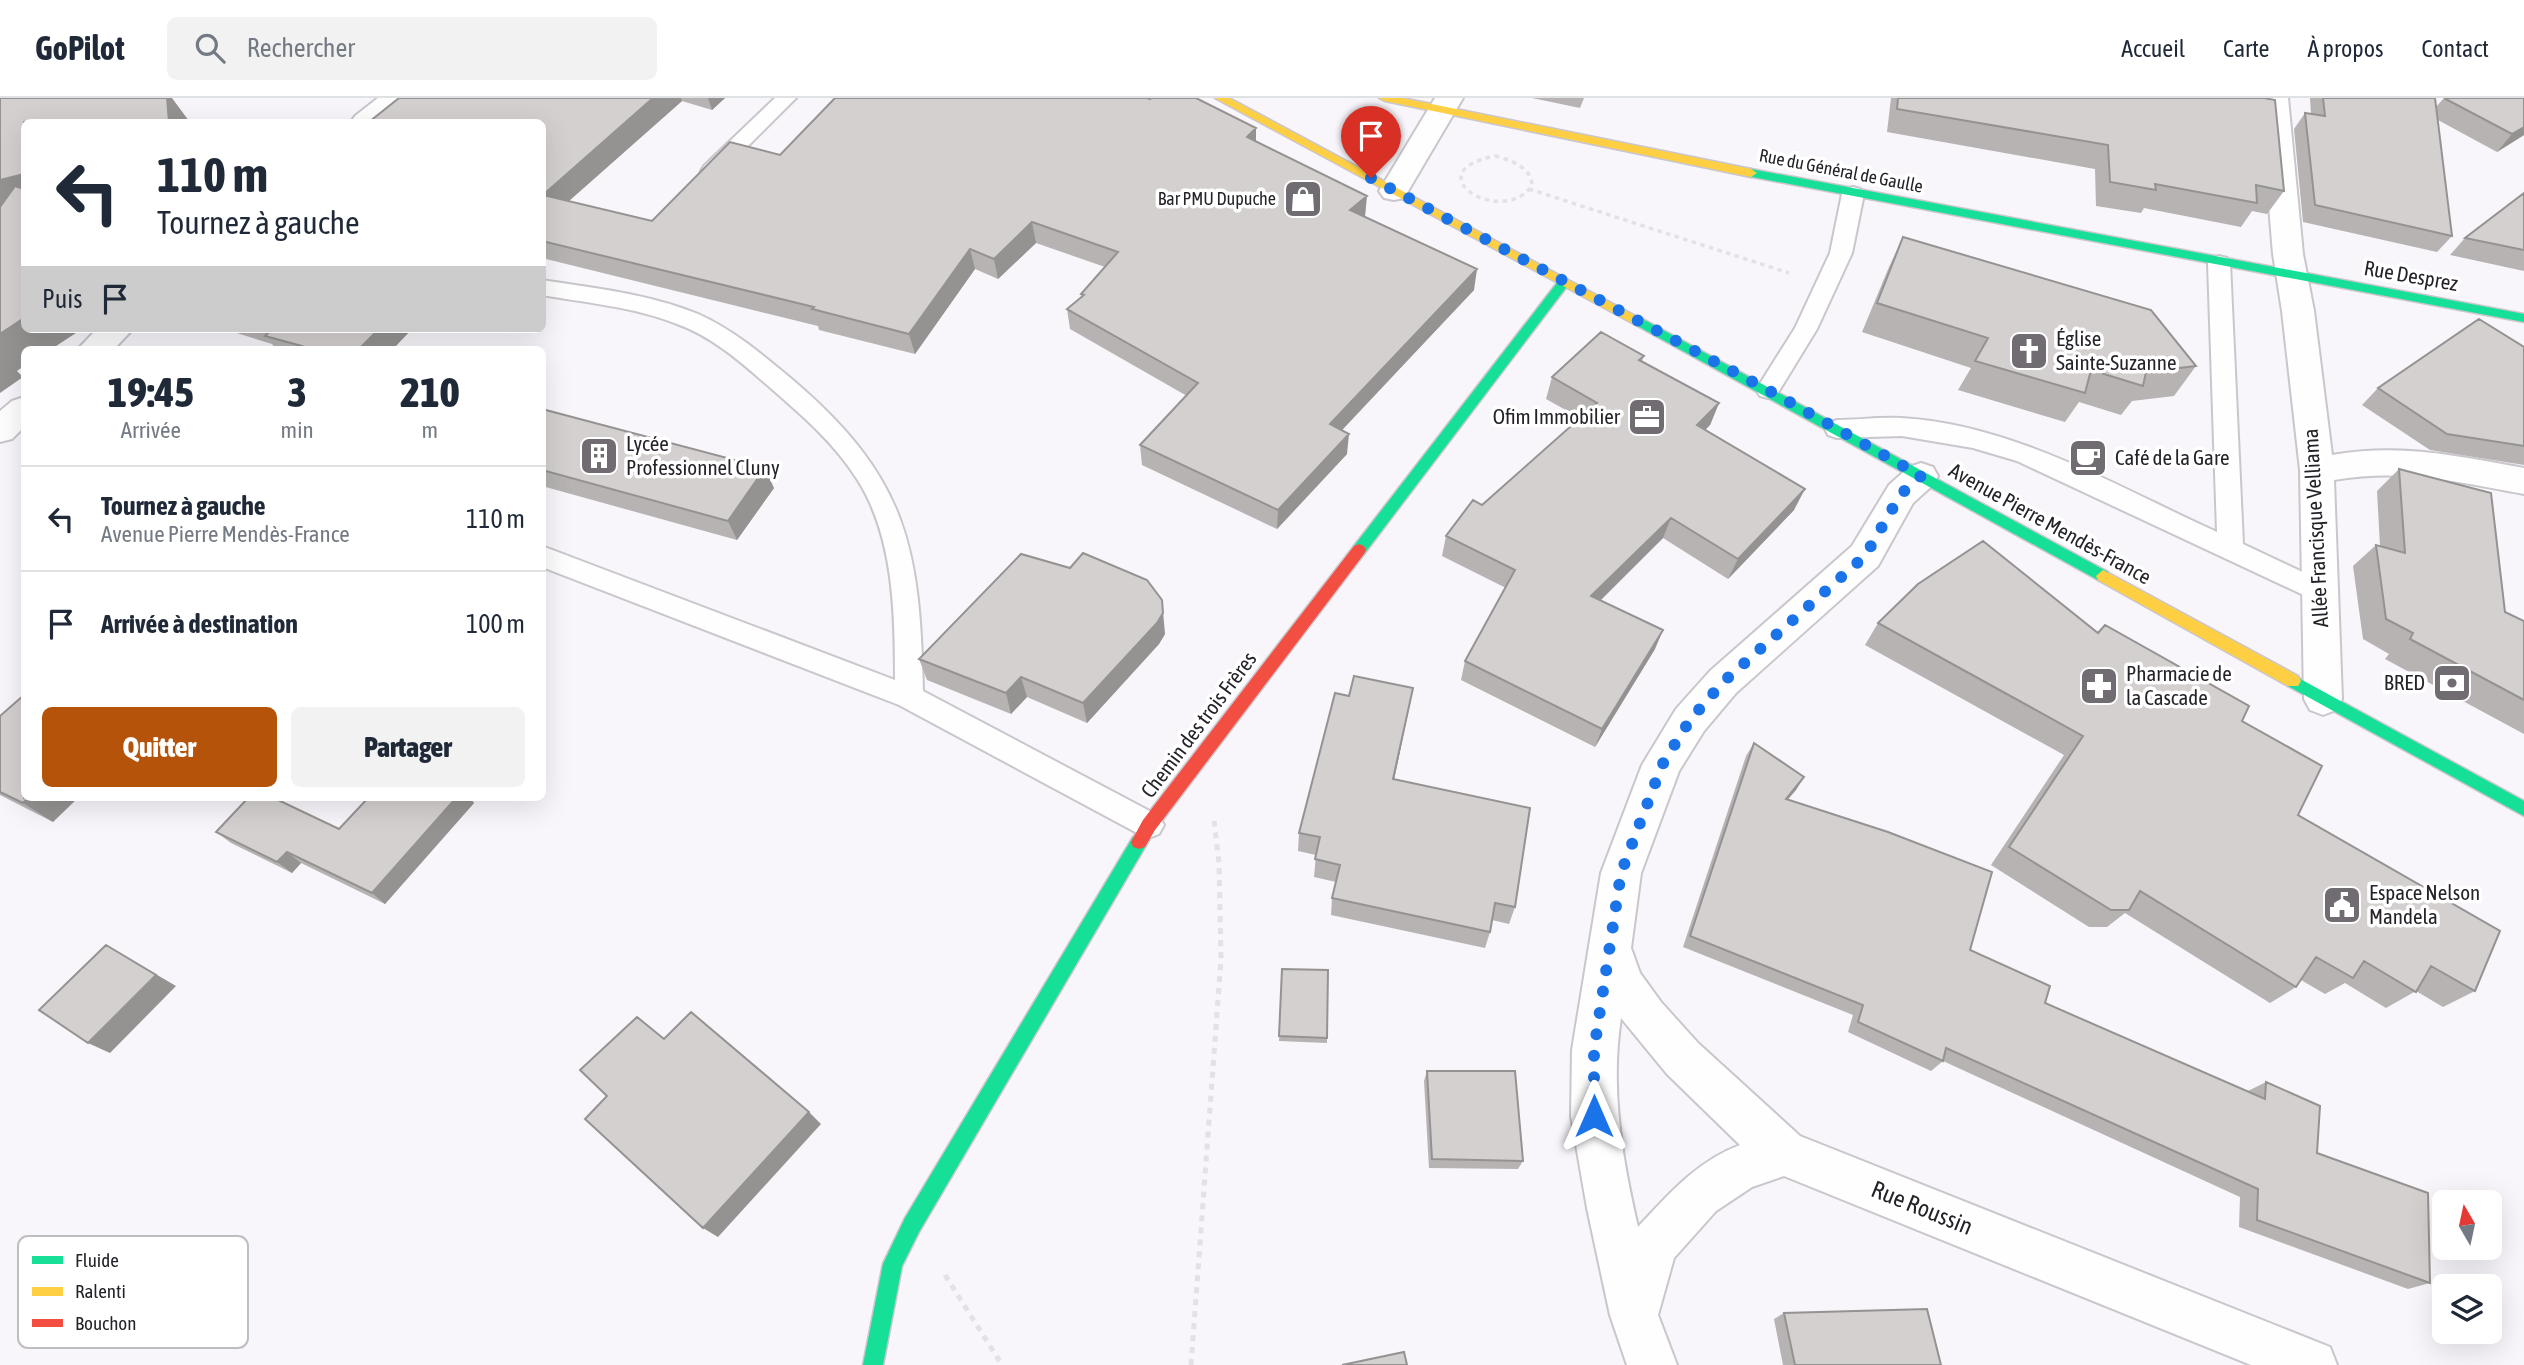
<!DOCTYPE html>
<html lang="fr">
<meta charset="utf-8">
<style>
:root{--surface:#fff;--page:#f2f2f3;--text:#1f2937;--muted:#747a83;--line:#e0e1e3;--accent:#b45309}
body{margin:0;font-family:"Asap Condensed",sans-serif;background:var(--page);color:var(--text);height:100vh;display:flex;flex-direction:column;font-size:26px;white-space:nowrap}
*{box-sizing:border-box;margin:0}
p{font-size:23px;color:var(--muted)}
.icon{flex:none;width:38px;height:38px;fill:none;stroke:currentColor;stroke-width:2;stroke-linecap:round;stroke-linejoin:round}
.map{position:relative;flex:1;overflow:hidden}
.sheet{position:absolute;left:21px;top:248px;width:525px;height:455px;display:flex;flex-direction:column;background:var(--surface);border-radius:10px;box-shadow:0 7px 28px #0002}
.sheet>*{flex:none}
.hud{position:absolute;left:21px;top:21px;width:525px;height:214px;border-radius:10px;box-shadow:0 7px 28px #0002;background:#fff;color:var(--text);overflow:hidden}
.needle{width:46px;rotate:351deg}
.controls{position:absolute;left:2432px;top:1092px;display:grid;gap:14px}
.controls a{display:grid;place-items:center;width:70px;height:70px;border-radius:10px;background:var(--surface);box-shadow:0 7px 28px #0002;font-size:35px}
.pin{position:absolute;display:grid;place-items:center;width:60px;height:60px;color:#fff;margin:-72px -30px;border-radius:50% 50% 50% 0;rotate:-45deg;box-shadow:0 0 7px #0007}
.pin .icon{rotate:45deg}
.me{position:absolute;width:77px;margin:-38px;rotate:0deg;stroke-linejoin:round;filter:drop-shadow(0 0 5px #0008)}
.turn{display:flex;align-items:center;gap:24px;height:147px;padding:0 21px;font-size:32px}
.turn .icon{width:91px;height:91px;stroke-width:2.5}
.turn b{display:block;font-size:49px;line-height:60px}
.then{display:flex;align-items:center;height:66px;padding:0 21px;background:#0003;gap:14px;font-size:26px}
.eta{display:flex;justify-content:space-evenly;align-items:center;height:119px;text-align:center}
.eta b{font-size:42px;font-weight:800;line-height:49px}
.button{display:flex;gap:14px;margin-top:auto;padding:14px 21px}
.button a{flex:1;height:80px;border-radius:10px;background:var(--accent);color:#fff;font-size:28px;font-weight:800;line-height:80px;text-align:center}
.button a+a{background:var(--page);color:var(--text)}
ul{padding:0;list-style:none}
li{display:flex;align-items:center;gap:21px;height:105px;padding:0 21px;border-top:2px solid var(--line)}
li div{flex:1}
li b{display:block;font-size:26px}
li em{font-style:normal}
header{display:flex;align-items:center;gap:42px;box-sizing:border-box;height:98px;padding:0 35px;background:var(--surface);border-bottom:2px solid var(--line)}
header strong{font-size:33px}
nav{display:flex;gap:38px;margin-inline-start:auto;font-size:24px}
.search{width:490px;height:63px;background:var(--page);display:flex;align-items:center;gap:18px;box-sizing:border-box;padding:0 24px;border-radius:10px;color:var(--muted);font-size:26px}
.map>svg:first-child{display:block}
.lines{fill:none;stroke-linecap:round;stroke-linejoin:round}
.lane-casing{stroke:#c9c6cc;stroke-width:4}
.street-casing{stroke:#c9c6cc;stroke-width:4}
.fast-casing{stroke:#c9c6cc;stroke-width:3}
.slow-casing{stroke:#c9c6cc;stroke-width:3}
.jam-casing{stroke:#c9c6cc;stroke-width:3}
.path-far1{stroke:#e3e1e4;stroke-width:3.5;stroke-dasharray:4.5 4.5;stroke-linecap:butt}
.path{stroke:#e3e1e4;stroke-width:5;stroke-dasharray:6 6;stroke-linecap:butt}
.lane{fill:#fefefe;fill-rule:evenodd}
.street{fill:#fefefe;fill-rule:evenodd}
.fast{fill:#16e098;fill-rule:evenodd}
.slow{fill:#ffcf43;fill-rule:evenodd}
.jam{fill:#f24e42;fill-rule:evenodd}
.wall{fill:#b7b3b3}
.shaded-wall{fill:#959292}
.building{fill:#d5d0d0;stroke:#959292;stroke-width:2}
.route{stroke:#1a73e8;stroke-width:12;stroke-dasharray:0 21.6}
.labels{text-anchor:middle;stroke-width:7;stroke-linejoin:round;paint-order:stroke}
.far-street-label{font-size:18px;fill:#262229;stroke:#fff}
.far-poi-label{font-size:18px;fill:#262229;stroke:#fff;text-anchor:end}
.street-label{font-size:21px;fill:#262229;stroke:#fff}
.poi-label{font-size:21px;fill:#262229;stroke:#fff;text-anchor:start}
.near-street-label{font-size:24px;fill:#262229;stroke:#fff}
.key{fill:#fff;stroke:#bebdbf;stroke-width:2}
.key-label{font-size:19px;fill:#262229}
</style>
<header>
<strong>GoPilot</strong>
<div class="search"><svg class="icon" aria-label="search" viewBox="0 0 24 24"><circle cx="10" cy="10" r="6"/><path d="M15 15l6 6"/></svg>Rechercher</div>
<nav><a>Accueil</a><a>Carte</a><a>À propos</a><a>Contact</a></nav>
</header>
<div class="map">
<svg width="2524" height="1267" viewBox="0 0 2524 1267">
<rect width="100%" height="100%" fill="#f8f5fb"/>
<g class="lines">
<defs>
<path id="lane" d="M775 0H796L718 78H704L701 73 704 68Z
M1853 89 1860 91 1864 96 1852 155 1817 231 1776 298 1768 300 1760 298 1756 292 1795 230 1830 155 1842 96 1846 91Z
M2219 158 2227 160 2230 165 2243 446 2328 486 2332 493 2328 500 2319 503 2310 500 2017 363 1973 350 1902 338 1837 340 1828 337 1825 331 1828 325 1837 322C1858 322 1880 319 1901 320 2013 326 2117 389 2217 434L2208 165 2211 160Z
M542 182C594 190 649 196 698 216 734 232 764 258 794 283 907 380 920 449 923 593L1159 718 1164 727 1159 736 1149 740 1139 736 899 607 542 469V448L895 582C895 516 894 438 857 381 835 346 804 319 773 292 744 267 714 239 677 226 635 209 587 205 542 197Z"/>
<path id="street" d="M378 0H409L382 24H351L355 18Z
M1435 0H1463L1404 100 1394 102 1384 100 1379 93Z
M2260 0H2288L2303 156 2314 213 2332 357C2401 345 2456 358 2524 370V396C2458 384 2402 370 2334 382L2342 601 2336 612 2323 617 2310 612 2304 601 2300 372 2282 213 2273 156Z
M97 231H133L113 252H77Z
M24 299V329L12 341 0 344V313L12 303Z
M1921 365 1933 369 1938 378 1933 387 1913 405 1878 468 1736 595 1704 633 1679 673 1641 775 1631 850 1640 875 1661 904 1698 945 1800 1038 2330 1249 2337 1267H2251L1784 1078 1752 1089 1716 1113 1674 1160 1658 1217 1677 1267H1627L1610 1217 1587 1110 1571 1018 1572 952 1601 775 1642 667 1676 611 1710 573 1852 448 1889 387 1909 369ZM1621 920 1667 976 1740 1047C1697 1063 1669 1096 1638 1129 1622 1060 1610 991 1621 920Z"/>
<path id="fast" d="M1751 71 2524 216V224L1747 78V72Z
M1564 180 1570 184 1568 187 1364 456H1354L1352 452 1354 448 1560 181Z
M1639 219 2108 474 2110 478 2108 482H2098L1634 226 1633 223Z
M2293 577 2524 703V718L2288 588 2285 583 2288 578Z
M1139 737 1145 739 1147 744 1145 749 919 1134 902 1168 883 1267H863L883 1166 905 1120 1133 739Z"/>
<path id="slow" d="M1215 0H1229L1645 223 1639 227 1634 226Z
M1379 0H1402L1751 71 1757 75 1751 79 1385 3Z
M2103 472 2298 578 2301 583 2298 588H2288L2098 482 2096 478Z"/>
<path id="jam" d="M1359 446 1364 448 1366 452 1364 456 1155 732 1145 749 1139 751 1133 749 1131 744 1143 722 1354 448Z"/>
</defs>
<use href="#lane" class="lane-casing"/>
<use href="#street" class="street-casing"/>
<use href="#fast" class="fast-casing"/>
<use href="#slow" class="slow-casing"/>
<use href="#jam" class="jam-casing"/>
<path class="path-far1" d="M1495 58C1510 62 1532 69 1532 88 1501 130 1413 74 1495 58Z
M1529 91 1789 175"/>
<path class="path" d="M945 1177 1002 1267
M1191 1267 1221 861 1219 765 1214 723"/>
<use href="#lane" class="lane"/>
<use href="#street" class="street"/>
<use href="#fast" class="fast"/>
<use href="#slow" class="slow"/>
<use href="#jam" class="jam"/>
</g>
<path class="wall" d="M399 0H725L712 12 682 3 569 103 652 123 780 57 1256 43 1365 119 1474 192 1341 332 1347 356 1277 431 1142 367 1140 347 1187 298 1070 231 1067 211 1081 199V196L1105 169 1036 145 998 181 975 171 915 256 819 232 818 228 542 160V24Z
M1532 0H1584L1580 10Z
M1891 0H2264L2284 93 2267 116 2252 113 2241 129 2144 110 2141 115 2096 108 2095 71 1887 34Z
M2310 0H2435L2436 9 2444 0H2524V37L2497 54 2438 22 2452 138 2437 154 2303 124 2294 31 2305 15 2311 16Z
M2524 95V173L2450 157 2465 140Z
M1903 139 2196 268 2174 298 2132 303 2121 317 2079 304 2065 324 1958 292 1971 270 1862 234 1889 169Z
M224 231H412L392 252H277L272 246Z
M2524 249V367L2430 352 2362 307 2378 290Z
M1644 258 1642 263 1719 305 1710 327 1705 332 1794 412 1728 481 1663 440 1600 502 1655 551 1595 649 1461 582 1465 563 1506 490 1442 458 1446 438 1482 407 1580 320 1546 301 1552 279Z
M542 311 774 390 737 442 542 388Z
M2399 371 2505 514 2524 523V636L2385 561 2389 556 2363 541 2353 468 2376 447 2380 448 2377 393Z
M1878 525 2098 535 2105 527 2242 623 2298 717 2475 893 2443 909 2416 893 2386 910 2345 885 2325 896 2301 882 2296 889 2270 905 2125 815 2107 829H2089L1991 767 2064 657 1865 547Z
M1165 536 1159 546 1087 625 1027 599 1011 616 927 582 919 561Z
M1413 590 1394 682 1515 809 1509 826 1492 822 1490 834 1485 850 1331 817 1332 800 1336 784 1314 779 1316 757 1298 753 1299 735 1349 598Z
M0 618 53 724 0 697Z
M1754 645 1804 679 1788 701 1970 852 2045 905 2248 994V993L2266 984 2317 1055 2430 1185 2408 1191 2239 1129 2240 1099 1943 963 1931 973 1848 934 1853 917 1683 849 1746 658Z
M368 700H470L474 705 385 806 301 765 292 775 231 745 216 734 339 731Z
M1282 871 1327 940V945L1279 943Z
M1427 973 1523 1063 1518 1071 1429 1070 1424 983Z
M1784 1215 1941 1267H1783L1774 1221Z"/>
<path class="shaded-wall" d="M167 0H172L189 23V24H169Z
M653 0H681L682 3 553 117 543 97Z
M708 0H725L712 12Z
M2524 29V37L2497 54 2512 36Z
M1256 30V51L1247 39Z
M24 76V113L0 119V82Z
M1367 98 1365 119 1350 112Z
M1032 124 1036 145 998 181 994 161Z
M970 151 975 171 915 256 909 236Z
M1477 171 1474 192 1329 346 1330 326Z
M24 220V231H82L50 252H24V268L17 273 23 279 0 295V236Z
M379 231H412L392 252H358Z
M1719 305 1710 327 1689 348 1697 327Z
M1349 336 1347 356 1277 431 1278 412Z
M765 370 774 390 737 442 728 423Z
M1805 391 1794 412 1728 481 1738 461Z
M1671 420 1663 440 1585 518 1591 498Z
M1162 502 1165 536 1159 546 1087 625 1083 605Z
M1663 532 1655 551 1595 649 1602 631Z
M1021 579 1027 599 1011 616 1006 595Z
M1413 590 1409 610 1390 701 1393 681Z
M1804 679 1796 692 1778 713 1786 701Z
M28 700H78L53 724 23 705Z
M456 700H470L474 705 385 806 372 795Z
M287 754 301 765 292 775 277 764Z
M106 847 176 888 110 955 88 945Z
M809 1014 821 1026 718 1139 703 1130Z"/>
<path class="building" d="M0 0H167L169 24H24V76L0 82Z
M399 0H653L543 97 652 123 730 44 780 57 835 0H1147L1150 1 1151 0H1196L1256 30 1247 39 1367 98 1350 112 1477 171 1330 326 1349 336 1278 412 1140 347 1198 285 1067 211 1084 197 1081 196 1118 154 1032 124 994 161 970 151 909 236 812 211 814 209 542 143V24H369Z
M1898 0H2264L2275 2 2284 93 2256 87 2257 105 2155 86 2156 92 2110 84 2108 47 1897 11Z
M2323 0H2435L2452 138 2315 107 2305 15 2325 18Z
M2444 0H2524V29L2512 36Z
M15 88 24 91V220L0 236V109Z
M2524 95V152L2465 140Z
M1903 139 2151 212 2196 268 2146 274 2143 288 2091 272 2085 295 1975 263 1988 240 1877 205Z
M2479 221 2524 249V348L2447 336 2378 290Z
M272 231H379L358 252H298L302 248 265 238Z
M1601 234 1644 258 1639 262 1719 305 1697 327 1805 391 1738 461 1671 420 1591 498 1663 532 1602 631 1465 563 1515 472 1446 438 1473 402 1482 407 1597 305 1552 279Z
M542 311 765 370 728 423 542 372Z
M2399 371 2491 395 2505 514 2524 523V602L2410 541 2413 535 2386 521 2376 447 2405 455Z
M1983 443 2098 535 2105 527 2249 608 2242 623 2322 668 2298 717 2500 833 2475 893 2431 868 2416 894 2364 863 2353 880 2316 859 2296 889 2140 793 2129 812H2111L2009 749 2083 638 1878 525 1918 486Z
M1083 455 1147 482 1162 502 1163 515 1157 525 1083 605 1021 579 1006 595 919 561 1021 456 1070 470Z
M1354 578 1413 590 1393 681 1530 710 1515 809 1495 805 1490 834 1332 800 1340 767 1315 761 1320 739 1299 735 1335 595 1349 598Z
M24 597V700H28L23 705 0 694V618Z
M1754 645 1804 679 1786 701 1888 734 1992 774 1970 852 2050 888 2045 905 2265 1001 2266 984 2320 1008 2317 1055 2428 1095 2430 1185 2257 1122 2258 1091 1946 950 1943 963 1858 924 1863 907 1690 838Z
M248 700H274L339 731 368 700H456L372 795 287 754 277 764 216 734Z
M106 847 156 877 88 945 39 912Z
M1282 871 1328 872 1327 940 1279 938Z
M691 914 809 1014 703 1130 585 1021 607 998 580 972 637 919 664 941Z
M1427 973H1515L1523 1063 1432 1061Z
M1927 1211 1941 1267H1795L1784 1215Z
M1404 1254 1407 1267H1342Z"/>
<g class="lines">
<path class="route" d="M1371 80 1768 292 1921 378 1901 396 1865 458 1723 584 1690 622 1662 667 1621 775 1594 952V1018"/>
</g>
<defs>
<symbol id="shop-square" viewBox="-11 -11 22 22"><rect x="-9" y="-9" width="18" height="18" rx="4" fill="#706c72" stroke="#fff"/><path d="M-5-2.5h2.3a2.7 3.5 0 0 1 5.4 0H5L5.5 6h-11ZM-1.5-2.5h3a1.5 2.3 0 0 0-3 0Z" fill="#fff"/></symbol>
<symbol id="church-square" viewBox="-11 -11 22 22"><rect x="-9" y="-9" width="18" height="18" rx="4" fill="#706c72" stroke="#fff"/><path d="M-1.2-6h2.4v3.5h3.3v2.4h-3.3V6h-2.4V-.1h-3.3v-2.4h3.3Z" fill="#fff"/></symbol>
<symbol id="office-square" viewBox="-11 -11 22 22"><rect x="-9" y="-9" width="18" height="18" rx="4" fill="#706c72" stroke="#fff"/><path d="M-6-3h4V-5.5h4V-3h4V5H-6ZM-1-4.5V-3h2v-1.5ZM-6 0V1H6V0Z" fill="#fff"/></symbol>
<symbol id="building-square" viewBox="-11 -11 22 22"><rect x="-9" y="-9" width="18" height="18" rx="4" fill="#706c72" stroke="#fff"/><path d="M-4-6H4V6H1V3H-1V6H-4ZM-2.5-4.3h1.7v1.8h-1.7ZM.8-4.3h1.7v1.8H.8ZM-2.5-1h1.7V.8h-1.7ZM.8-1h1.7V.8H.8Z" fill="#fff"/></symbol>
<symbol id="cafe-square" viewBox="-11 -11 22 22"><rect x="-9" y="-9" width="18" height="18" rx="4" fill="#706c72" stroke="#fff"/><path d="M-5.5-4.5H6V0H3Q3 3.5 0 3.5H-2.5Q-5.5 3.5-5.5 0ZM3-3.2v2h1.7v-2ZM-6 4.5H4V6H-6Z" fill="#fff"/></symbol>
<symbol id="bank-square" viewBox="-11 -11 22 22"><rect x="-9" y="-9" width="18" height="18" rx="4" fill="#706c72" stroke="#fff"/><path d="M-6-4H6V4H-6ZM0-2.3a2.3 2.3 0 1 0 0 4.6a2.3 2.3 0 1 0 0-4.6Z" fill="#fff"/></symbol>
<symbol id="pharmacy-square" viewBox="-11 -11 22 22"><rect x="-9" y="-9" width="18" height="18" rx="4" fill="#706c72" stroke="#fff"/><path d="M-2-6h4v4h4v4h-4v4h-4v-4h-4v-4h4Z" fill="#fff"/></symbol>
<symbol id="civic-square" viewBox="-11 -11 22 22"><rect x="-9" y="-9" width="18" height="18" rx="4" fill="#706c72" stroke="#fff"/><path d="M-.6-6.5H3V-4.5H.6V-3L4-1V1h2V6H-6V1h2V-1L-.6-3ZM-1.2 2.5V6h2.4V2.5Z" fill="#fff"/></symbol>
</defs>
<g fill-rule="evenodd">
<use href="#shop-square" x="1281" y="79" width="44" height="44"/>
<use href="#church-square" x="2007" y="231" width="44" height="44"/>
<use href="#office-square" x="1625" y="297" width="44" height="44"/>
<use href="#building-square" x="577" y="336" width="44" height="44"/>
<use href="#cafe-square" x="2066" y="338" width="44" height="44"/>
<use href="#bank-square" x="2430" y="563" width="44" height="44"/>
<use href="#pharmacy-square" x="2077" y="566" width="44" height="44"/>
<use href="#civic-square" x="2320" y="785" width="44" height="44"/>
</g>
<g class="labels">
<g class="far-street-label">
<text transform="translate(1841 73) rotate(11)" y="6">Rue du Général de Gaulle</text>
</g>
<g class="far-poi-label">
<text x="1276" y="107">Bar PMU Dupuche</text>
</g>
<g class="street-label">
<text transform="translate(2411 178) rotate(10)" y="7">Rue Desprez</text>
<text transform="translate(2050 426) rotate(29)" y="7">Avenue Pierre Mendès-France</text>
<text transform="translate(2316 430) rotate(-93)" y="7">Allée Francisque Velliama</text>
<text transform="translate(1199 627) rotate(-53)" y="7">Chemin des trois Frères</text>
</g>
<g class="poi-label">
<text x="2056" y="248">Église<tspan x="2056" dy="24">Sainte-Suzanne</tspan></text>
<text x="1620" y="326" text-anchor="end">Ofim Immobilier</text>
<text x="626" y="353">Lycée<tspan x="626" dy="24">Professionnel Cluny</tspan></text>
<text x="2115" y="367">Café de la Gare</text>
<text x="2126" y="583">Pharmacie de<tspan x="2126" dy="24">la Cascade</tspan></text>
<text x="2425" y="592" text-anchor="end">BRED</text>
<text x="2369" y="802">Espace Nelson<tspan x="2369" dy="24">Mandela</tspan></text>
</g>
<g class="near-street-label">
<text transform="translate(1922 1110) rotate(22)" y="8">Rue Roussin</text>
</g>
</g>
<rect x="18" y="1138" width="230" height="112" rx="10" class="key"/>
<rect x="32" y="1158" width="31" height="8" fill="#16e098"/>
<rect x="32" y="1189" width="31" height="9" fill="#ffcf43"/>
<rect x="32" y="1221" width="31" height="8" fill="#f24e42"/>
<g class="key-label">
<text x="75" y="1169">Fluide</text>
<text x="75" y="1200">Ralenti</text>
<text x="75" y="1232">Bouchon</text>
</g>
</svg>
<div class="controls">
<a><svg class="needle" viewBox="-14 -14 28 28"><path d="M0-13l5 13h-10z" fill="#e53935"/><path d="M0 13l5-13h-10z" fill="#747a83"/></svg></a>
<a><svg class="icon" aria-label="layers" viewBox="0 0 24 24"><path d="M12 4l9 5-9 5-9-5zM3 14l9 5 9-5"/></svg></a>
</div>
<div class="pin" style="left:1371px;top:80px;background:#d93025"><svg class="icon" aria-label="arrive" viewBox="0 0 24 24"><path d="M6 21V4h12l-3 4 3 4H6"/></svg></div>
<svg class="me" style="left:1594px;top:1018px" viewBox="-20 -20 40 40"><path d="M0-17L14 15 0 8-14 15z" fill="#1a73e8" stroke="#fff" stroke-width="4"/></svg>
<div class="hud">
<div class="turn"><svg class="icon" aria-label="left" viewBox="0 0 24 24"><path d="M17 20v-9H6M10 6l-5 5 5 5"/></svg><div><b>110 m</b>Tournez à gauche</div></div>
<div class="then">Puis<svg class="icon" aria-label="arrive" viewBox="0 0 24 24"><path d="M6 21V4h12l-3 4 3 4H6"/></svg></div>
</div>
<section class="sheet">
<div class="eta">
<div><b>19:45</b><p>Arrivée</p></div>
<div><b>3</b><p>min</p></div>
<div><b>210</b><p>m</p></div>
</div>
<ul>
<li><svg class="icon" aria-label="left" viewBox="0 0 24 24"><path d="M17 20v-9H6M10 6l-5 5 5 5"/></svg><div><b>Tournez à gauche</b><p>Avenue Pierre Mendès-France</p></div><em>110 m</em></li>
<li><svg class="icon" aria-label="arrive" viewBox="0 0 24 24"><path d="M6 21V4h12l-3 4 3 4H6"/></svg><div><b>Arrivée à destination</b></div><em>100 m</em></li>
</ul>
<div class="button"><a>Quitter</a><a>Partager</a></div>
</section>
</div>
